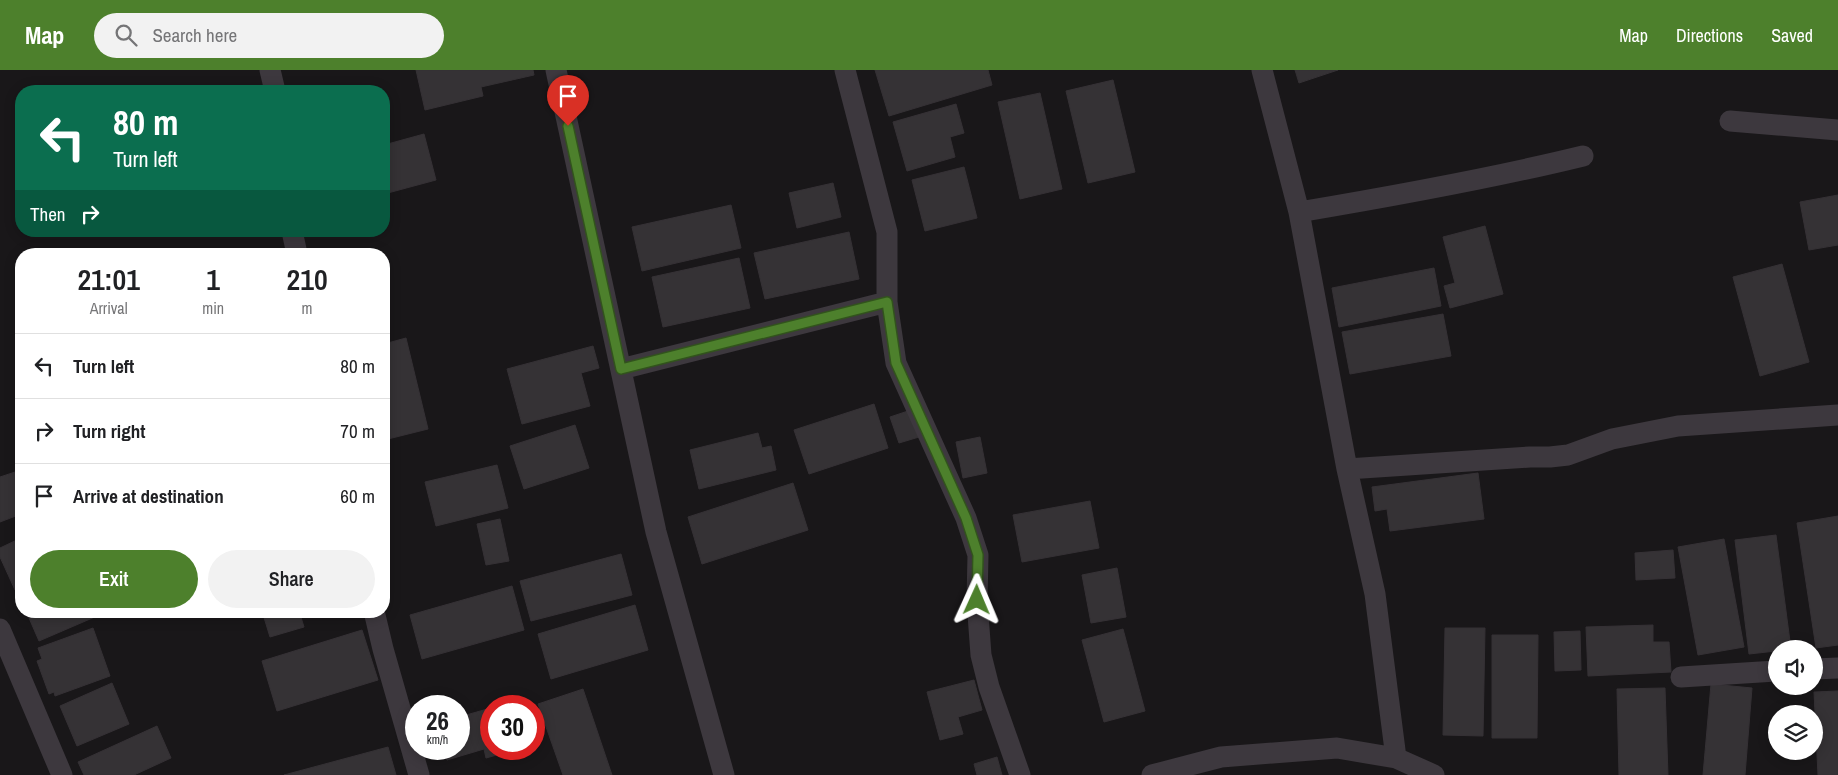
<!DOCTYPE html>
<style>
:root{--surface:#fff;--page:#f2f2f2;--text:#202124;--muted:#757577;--line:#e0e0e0;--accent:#4d802c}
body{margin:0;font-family:"Archivo Narrow",sans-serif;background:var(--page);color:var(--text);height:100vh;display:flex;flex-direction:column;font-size:19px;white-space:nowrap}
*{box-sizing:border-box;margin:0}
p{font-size:16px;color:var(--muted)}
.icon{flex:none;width:28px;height:28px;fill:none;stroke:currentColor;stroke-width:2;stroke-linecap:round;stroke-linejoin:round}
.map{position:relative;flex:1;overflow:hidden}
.drawer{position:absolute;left:15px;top:178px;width:375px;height:370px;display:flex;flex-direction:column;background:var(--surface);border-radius:20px;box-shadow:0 2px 12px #0003}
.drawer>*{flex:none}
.guide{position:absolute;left:15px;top:15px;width:375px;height:152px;border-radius:20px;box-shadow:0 2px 12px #0003;background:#0b6e4f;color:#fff;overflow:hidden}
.buttons{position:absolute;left:1768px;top:570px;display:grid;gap:10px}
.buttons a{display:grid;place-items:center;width:55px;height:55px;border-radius:50%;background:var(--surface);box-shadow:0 2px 12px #0003;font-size:25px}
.speed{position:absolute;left:405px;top:625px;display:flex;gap:10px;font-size:25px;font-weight:700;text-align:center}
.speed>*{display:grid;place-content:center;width:65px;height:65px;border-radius:50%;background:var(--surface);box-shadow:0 2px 12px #0003;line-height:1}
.speed small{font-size:12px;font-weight:400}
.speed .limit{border:8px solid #d22;background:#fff;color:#111}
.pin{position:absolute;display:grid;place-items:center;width:42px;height:42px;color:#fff;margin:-51px -21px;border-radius:50% 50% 50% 0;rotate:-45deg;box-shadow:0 0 5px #0007}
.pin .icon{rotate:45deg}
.me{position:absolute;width:55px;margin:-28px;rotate:1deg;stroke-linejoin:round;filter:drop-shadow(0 0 4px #0008)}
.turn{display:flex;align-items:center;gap:18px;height:105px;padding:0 15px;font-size:22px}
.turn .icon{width:65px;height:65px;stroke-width:2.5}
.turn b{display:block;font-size:35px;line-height:42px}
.then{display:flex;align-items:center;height:48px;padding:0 15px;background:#0003;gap:10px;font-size:19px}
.eta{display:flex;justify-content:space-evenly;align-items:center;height:85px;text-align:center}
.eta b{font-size:30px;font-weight:600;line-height:35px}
.action{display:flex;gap:10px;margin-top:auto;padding:10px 15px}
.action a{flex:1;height:58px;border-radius:30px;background:var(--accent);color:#fff;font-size:20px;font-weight:600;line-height:58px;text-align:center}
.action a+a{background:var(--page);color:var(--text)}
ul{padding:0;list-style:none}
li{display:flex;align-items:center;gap:15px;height:65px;padding:0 15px;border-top:1px solid var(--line)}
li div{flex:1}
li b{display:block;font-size:19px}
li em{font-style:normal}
header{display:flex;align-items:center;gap:30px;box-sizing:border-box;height:70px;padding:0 25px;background:var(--accent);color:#fff}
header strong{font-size:24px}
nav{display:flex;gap:28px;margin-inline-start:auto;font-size:18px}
.search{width:350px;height:45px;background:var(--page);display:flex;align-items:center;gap:12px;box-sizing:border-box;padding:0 18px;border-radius:28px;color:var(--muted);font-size:19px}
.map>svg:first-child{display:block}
.building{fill:#353235;stroke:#353135}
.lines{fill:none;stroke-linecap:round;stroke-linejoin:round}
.minor{stroke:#3d383e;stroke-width:21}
.route-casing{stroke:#32531d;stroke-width:12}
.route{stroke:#4d802c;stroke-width:9}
</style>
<header>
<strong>Map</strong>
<div class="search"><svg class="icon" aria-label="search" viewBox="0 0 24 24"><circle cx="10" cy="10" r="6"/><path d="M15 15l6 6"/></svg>Search here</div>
<nav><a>Map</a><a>Directions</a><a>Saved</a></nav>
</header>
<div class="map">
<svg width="1838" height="705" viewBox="0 0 1838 705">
<rect width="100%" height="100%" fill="#191719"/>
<path class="building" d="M416 0H533L534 5 481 17 483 26 425 40Z
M875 0H988L992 15 889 46Z
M1295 0H1338L1299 13Z
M1113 10 1135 102 1088 113 1066 21Z
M1040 23 1062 119 1020 129 998 32Z
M956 34 964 63 950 67 955 87 907 101 893 52Z
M424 64 436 110 384 124V75Z
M964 97 977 148 925 161 912 110Z
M833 113 841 147 797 158 789 123Z
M1838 125V175L1809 180 1800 132Z
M731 135 741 178 642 201 632 157Z
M1485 156 1503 224 1450 238 1444 216 1455 213 1443 167Z
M849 162 859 209 765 229 754 183Z
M739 188 750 238 663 257 652 207Z
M1782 194 1809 292 1760 306 1733 207Z
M1434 198 1441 236 1339 257 1332 218Z
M1443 244 1451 286 1350 304 1342 262Z
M406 268 428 359 384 370V274Z
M593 276 599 298 581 303 590 336 522 354 507 299Z
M874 334 888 378 809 404 794 360Z
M911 340 919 367 899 373 890 347Z
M575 355 589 398 524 419 510 376Z
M758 363 762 378 771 376 776 400 699 419 690 380Z
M980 367 987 403 963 408 956 372Z
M497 395 508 438 436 456 425 412Z
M21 400V444L0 452V407Z
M1478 403 1484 449 1390 461 1387 439 1375 441 1372 417Z
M793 413 808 460 702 494 688 447Z
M1090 431 1099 478 1022 492 1013 445Z
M1838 446V575L1816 578 1797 453Z
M500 449 509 491 486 495 477 454Z
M1776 465 1791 579H1776V581L1749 584 1735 470Z
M21 468V517L15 520 0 487V478Z
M1724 469 1744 577 1698 585 1678 477Z
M1673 480 1675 508 1636 510 1635 483Z
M621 484 632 525 531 551 520 511Z
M1117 498 1126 547 1091 553 1082 505Z
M512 516 524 560 422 589 410 545Z
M635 535 648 580 551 609 538 564Z
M26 541H95L97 546 39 571Z
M262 541H299L304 557 270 567Z
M1653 555V572H1669L1671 602 1588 606 1586 557Z
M93 558 110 606 55 626 54 622 49 624 37 591 42 589 38 578Z
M1445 558H1485L1483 666 1443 665Z
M1123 559 1145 641 1104 652 1082 570Z
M362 560 378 610 277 641 262 591Z
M1580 561 1581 600 1555 601 1554 562Z
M1492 565H1538L1537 668H1492Z
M974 610 982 640 958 647 963 664 940 670 927 622Z
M112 613 129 654 77 676 60 636Z
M1711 614 1752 618 1745 705H1703Z
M1665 618 1668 705H1619L1617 619Z
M583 619 612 705H563L538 634Z
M1838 621V705H1818L1814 622Z
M519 630 520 636H497Z
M491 638V679H503L504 683 486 688 484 679 447 690 444 679H459V647Z
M157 656 171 688 134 705H84L78 692Z
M388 677 396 705H284Z
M997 687 1002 705H977L974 694Z"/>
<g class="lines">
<path class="minor" d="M270 0 275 21
M556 0 656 462 724 705
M845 0 887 162V232L896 293 966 448 978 485 977 531 981 585 989 617 1020 705
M1262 0 1299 142 1347 399 1375 524 1396 688
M1730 51 1838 60
M1299 142C1394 126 1489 109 1583 86
M292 161 297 184
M621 299 887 232
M1347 399 1530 387H1550L1568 385 1612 369 1678 356 1838 345
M374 541 383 579 419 705
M0 559 62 705
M1814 599 1838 598
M1681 607 1776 601
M1152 705 1221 687 1337 678 1396 688 1434 705"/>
</g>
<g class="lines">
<defs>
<path id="route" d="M568 56 621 299 887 232 896 293 966 448 978 485 977 530"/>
</defs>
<use href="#route" class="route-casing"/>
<use href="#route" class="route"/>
</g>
</svg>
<div class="buttons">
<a><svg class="icon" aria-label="sound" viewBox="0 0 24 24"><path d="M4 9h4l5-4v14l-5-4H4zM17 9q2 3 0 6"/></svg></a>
<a><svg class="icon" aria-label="layers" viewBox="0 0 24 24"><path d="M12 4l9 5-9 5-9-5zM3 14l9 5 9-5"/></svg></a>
</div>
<div class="speed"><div>26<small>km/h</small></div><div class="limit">30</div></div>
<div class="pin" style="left:568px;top:56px;background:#d93025"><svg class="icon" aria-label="arrive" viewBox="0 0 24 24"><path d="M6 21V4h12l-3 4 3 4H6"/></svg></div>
<svg class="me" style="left:977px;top:530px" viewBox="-20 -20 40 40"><path d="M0-17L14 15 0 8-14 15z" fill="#4d802c" stroke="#fff" stroke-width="4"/></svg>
<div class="guide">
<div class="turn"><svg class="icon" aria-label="left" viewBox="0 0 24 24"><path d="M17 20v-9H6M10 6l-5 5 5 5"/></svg><div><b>80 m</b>Turn left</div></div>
<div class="then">Then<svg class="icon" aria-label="right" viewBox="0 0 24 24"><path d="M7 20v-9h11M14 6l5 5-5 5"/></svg></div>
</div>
<section class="drawer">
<div class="eta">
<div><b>21:01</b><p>Arrival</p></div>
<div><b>1</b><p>min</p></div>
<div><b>210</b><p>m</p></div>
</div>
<ul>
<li><svg class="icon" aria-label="left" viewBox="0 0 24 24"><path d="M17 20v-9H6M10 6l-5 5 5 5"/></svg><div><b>Turn left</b></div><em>80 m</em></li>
<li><svg class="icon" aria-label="right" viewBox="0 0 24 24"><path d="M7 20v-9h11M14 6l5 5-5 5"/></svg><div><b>Turn right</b></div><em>70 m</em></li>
<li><svg class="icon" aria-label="arrive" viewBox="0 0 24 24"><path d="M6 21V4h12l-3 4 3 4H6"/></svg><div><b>Arrive at destination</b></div><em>60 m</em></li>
</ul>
<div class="action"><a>Exit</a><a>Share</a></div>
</section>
</div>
